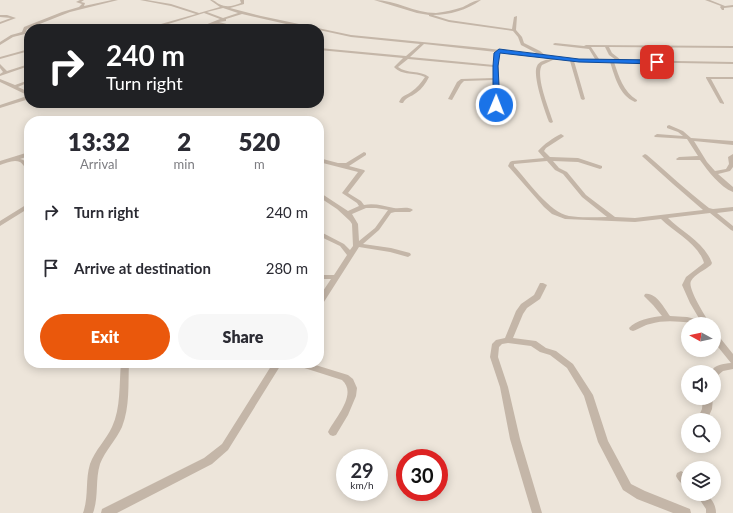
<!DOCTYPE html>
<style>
:root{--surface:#fff;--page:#f7f7f7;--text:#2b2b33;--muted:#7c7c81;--accent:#ea580c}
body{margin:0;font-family:Lato,sans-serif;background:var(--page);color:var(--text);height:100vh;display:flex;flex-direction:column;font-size:15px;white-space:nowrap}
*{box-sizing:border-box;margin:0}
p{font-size:13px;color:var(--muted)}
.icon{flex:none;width:22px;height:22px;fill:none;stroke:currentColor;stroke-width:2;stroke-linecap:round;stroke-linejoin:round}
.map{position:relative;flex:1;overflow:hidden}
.details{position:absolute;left:24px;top:116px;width:300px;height:252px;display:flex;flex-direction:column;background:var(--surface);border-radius:16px;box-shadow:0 2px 10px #0003}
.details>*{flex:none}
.banner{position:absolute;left:24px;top:24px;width:300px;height:84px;border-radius:16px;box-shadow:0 2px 10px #0003;background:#202124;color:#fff;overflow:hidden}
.needle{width:26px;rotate:278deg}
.controls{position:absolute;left:681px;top:317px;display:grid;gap:8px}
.controls a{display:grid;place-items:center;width:40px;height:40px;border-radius:50%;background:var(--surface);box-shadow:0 2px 10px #0003;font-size:20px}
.speed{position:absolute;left:336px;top:449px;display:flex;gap:8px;font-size:20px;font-weight:700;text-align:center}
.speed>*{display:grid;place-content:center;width:52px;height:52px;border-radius:50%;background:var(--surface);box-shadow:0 2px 10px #0003;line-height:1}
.speed small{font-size:10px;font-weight:400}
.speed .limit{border:6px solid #d22;background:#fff;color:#111}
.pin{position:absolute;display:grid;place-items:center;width:34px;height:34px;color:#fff;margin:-17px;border-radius:8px;box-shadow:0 2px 6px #0006}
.me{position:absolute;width:44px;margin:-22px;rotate:1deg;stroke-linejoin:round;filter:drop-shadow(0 0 3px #0008)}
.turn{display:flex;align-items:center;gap:14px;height:84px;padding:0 16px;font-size:18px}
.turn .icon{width:52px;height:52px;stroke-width:2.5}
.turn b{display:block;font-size:28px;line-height:34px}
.eta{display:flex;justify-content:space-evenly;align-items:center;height:68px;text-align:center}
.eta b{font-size:24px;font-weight:800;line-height:28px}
.primary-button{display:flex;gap:8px;margin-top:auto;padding:8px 16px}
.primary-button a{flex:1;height:46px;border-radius:24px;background:var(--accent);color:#fff;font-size:16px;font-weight:800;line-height:46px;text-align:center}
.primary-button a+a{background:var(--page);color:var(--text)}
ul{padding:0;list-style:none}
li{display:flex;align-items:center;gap:12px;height:56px;padding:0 16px}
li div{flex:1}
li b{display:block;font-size:15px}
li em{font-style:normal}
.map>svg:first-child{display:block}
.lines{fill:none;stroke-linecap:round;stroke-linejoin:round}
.street{fill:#c4b6a8;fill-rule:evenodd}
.route{fill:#1a73e8;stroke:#114b97}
</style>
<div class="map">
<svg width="733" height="513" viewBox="0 0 733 513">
<rect width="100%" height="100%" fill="#ede5da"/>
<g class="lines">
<path class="street" d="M80 0H84L81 2 85 3 84 6 112 0H118L70 12 27 29 25 34 13 37 0 45V42L11 35 22 32 24 27 62 12 79 7 82 4 76 2Z
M140 0H147L171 4 199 13 220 7 210 0C215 0 215 2 219 4 227 8 233 6 241 3L240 0H244V4L230 8 261 16 351 35 484 48 540 55 521 45 518 37 513 31 449 22 429 16V15L417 13 374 0C396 0 414 13 436 13 445 12 454 10 463 7 469 4 474 0 481 0 467 10 449 15 433 15L449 20 512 29 514 17 517 16 516 30 522 37 524 43 540 51 545 55 572 59H595L589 49 554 45 553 44 555 43 584 46 586 45 733 46V48L609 47 612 53 621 60 733 62V64L624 62 622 63 614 62C619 77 623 91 637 100V101L635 102C619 95 615 77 610 62L574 61 585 99 583 100 581 99 570 61 555 59 542 65C535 76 549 109 553 122L551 123 549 122C545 112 532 75 537 66 539 61 546 60 551 59L500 52 499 53 498 104 505 110 501 116H499L497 115 500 110 494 105V80L464 81 461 84 452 100 448 99 457 82 461 79 494 78V67L408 59 398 67C407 74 420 70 429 77 426 83 422 89 416 93 411 97 406 97 403 103H401L399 102C403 94 404 97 411 92 417 88 421 83 425 77 415 72 402 76 394 67L403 58 319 50V48L406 56 420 44 351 37 319 30V29H313L295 26 242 14 226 19V21L219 22 246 29C236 29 227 25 217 24 210 23 203 29 195 29L220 19 204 13 165 25 168 28 163 29 164 28 161 26V24L196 14 171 6ZM223 8 238 13 223 18 207 12ZM424 44 496 52 494 65 410 57ZM591 47H605L609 55 616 60 599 59Z
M705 0H710L725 6 733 5V7L724 8V10H722L720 7 721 6Z
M0 15H7L16 18 0 24V22L11 18 0 17Z
M29 49V51L0 59V57Z
M0 64 7 71 29 64V66L0 76V74L3 72 0 68Z
M706 77H733V79H711L724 103V104L720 103 706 78Z
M0 79 15 85 29 80V82L18 87 29 92V99L0 108V105L24 97 26 95 25 94 0 82Z
M151 117 167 121 151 119 132 121 134 120Z
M669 125 683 131 691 138 733 141V145L694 141 707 162 715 171 726 169 729 164 728 157 733 154V167L730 171 718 174 733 187V192C720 187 708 171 700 160H677L676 159 679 157 698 156 687 139 655 137 654 136 657 134 683 136 678 132 667 128V126Z
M561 134 564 136 563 137 546 148 544 151 550 157 578 158 602 166V168L600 169 578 162 553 161 559 168 567 172 586 195 615 217 635 218 703 210C683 193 663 175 643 157L642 156 645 154 647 155C668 173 687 191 709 208L713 209 733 207V211L717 213 733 226V231L731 230 710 213 668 218C683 233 704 242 712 263L711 265C705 270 695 274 691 281 687 288 706 317 710 324 690 324 670 318 650 324 644 325 639 329 633 331L630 330 629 328C636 320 651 317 662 316L653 305 644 296 645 294C656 292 664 308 670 316L687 317 700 320 690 303 682 285 686 277 704 263C698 243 675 233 661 219L635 222 565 219 552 214 544 207 508 166 510 162 512 161 544 158 538 151C544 144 553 138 561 134ZM547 161 555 170 563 174 582 197 607 217C594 217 581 218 569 216 550 213 527 180 514 166V164Z
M29 152V156L20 159C26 160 29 165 29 172 25 170 24 164 20 162 14 159 6 163 0 165V161Z
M364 152 366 153V155L349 166 364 170 365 171 348 193 361 201 364 205C375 203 383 206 394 208 400 209 408 206 413 210L410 212H395L391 213 379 230 363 244 391 248 410 253 411 255 408 257 390 252 359 247 322 305 319 306V297L331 279H319V275H334L347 255 340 246 319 236V231L344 244 350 250 353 246 352 224 350 221 337 209 319 197V192L348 211 359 206 357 203 342 193 358 172 319 162V158L338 163H346ZM366 208H376L388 210 375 228 359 241 358 224 352 214Z
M29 203V208L0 226V221Z
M540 283H543L547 285 540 299 527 308 523 314 513 338 536 341 546 348 556 351 573 364 593 395 608 441 631 484 645 491 690 509 691 513H673L637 499 623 490 598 442 584 396 567 368 550 355 540 352 531 346 508 343 502 344 499 347 498 357 508 387 520 439 542 513H532L510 439 500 387 490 357 492 344 496 340 505 338 516 311 521 304 534 295Z
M714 333 717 334 733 354V369L723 371 717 376 714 377V372H711C715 364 723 364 731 363L714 342Z
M121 363H129C128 384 130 407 122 427 116 440 105 451 100 464 95 480 99 497 93 513H83C89 497 85 480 90 464 95 450 106 440 112 427 121 408 119 384 121 363Z
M273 363H282L228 450 212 464 117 513H101L102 509 204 458 222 444Z
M294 363H309L348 375 353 379 357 388 356 396 348 415 336 435 333 436 330 435 328 432C335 418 358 394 342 380L295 365Z
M703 398H713L712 409 707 420H697L702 409Z
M681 471 688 475V487C683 485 678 481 676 476L677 473Z
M696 494H707C712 500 716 505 716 513H706V509Z"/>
</g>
<path class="route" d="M499 49 579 59 657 60 660 62 657 64 579 62 500 53 498 66 500 105 496 107 493 105V66L494 53Z"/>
</svg>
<div class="controls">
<a><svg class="needle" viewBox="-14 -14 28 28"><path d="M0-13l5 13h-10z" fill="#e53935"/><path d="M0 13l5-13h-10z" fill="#7c7c81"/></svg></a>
<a><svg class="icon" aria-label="sound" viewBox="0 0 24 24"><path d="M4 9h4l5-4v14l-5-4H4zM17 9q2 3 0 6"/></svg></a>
<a><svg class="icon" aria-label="search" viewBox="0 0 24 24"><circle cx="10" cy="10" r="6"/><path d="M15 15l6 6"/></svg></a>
<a><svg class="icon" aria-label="layers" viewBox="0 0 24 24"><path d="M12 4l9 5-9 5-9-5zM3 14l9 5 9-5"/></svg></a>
</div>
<div class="speed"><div>29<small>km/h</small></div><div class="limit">30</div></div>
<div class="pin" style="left:657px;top:62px;background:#d93025"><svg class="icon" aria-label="arrive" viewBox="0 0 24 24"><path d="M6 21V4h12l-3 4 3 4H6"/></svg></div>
<svg class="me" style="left:496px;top:105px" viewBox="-20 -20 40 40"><circle r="17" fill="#1a73e8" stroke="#fff" stroke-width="3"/><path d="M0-11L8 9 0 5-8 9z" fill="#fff"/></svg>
<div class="banner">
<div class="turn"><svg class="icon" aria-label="right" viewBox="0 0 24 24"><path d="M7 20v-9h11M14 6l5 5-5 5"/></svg><div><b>240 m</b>Turn right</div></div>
</div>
<section class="details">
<div class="eta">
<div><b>13:32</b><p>Arrival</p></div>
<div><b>2</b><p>min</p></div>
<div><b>520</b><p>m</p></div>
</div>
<ul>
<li><svg class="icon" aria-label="right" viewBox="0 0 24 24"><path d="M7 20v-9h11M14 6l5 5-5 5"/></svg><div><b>Turn right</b></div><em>240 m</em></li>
<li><svg class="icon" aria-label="arrive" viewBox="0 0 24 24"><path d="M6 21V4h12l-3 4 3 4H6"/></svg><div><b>Arrive at destination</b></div><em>280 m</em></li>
</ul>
<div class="primary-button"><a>Exit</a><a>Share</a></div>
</section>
</div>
